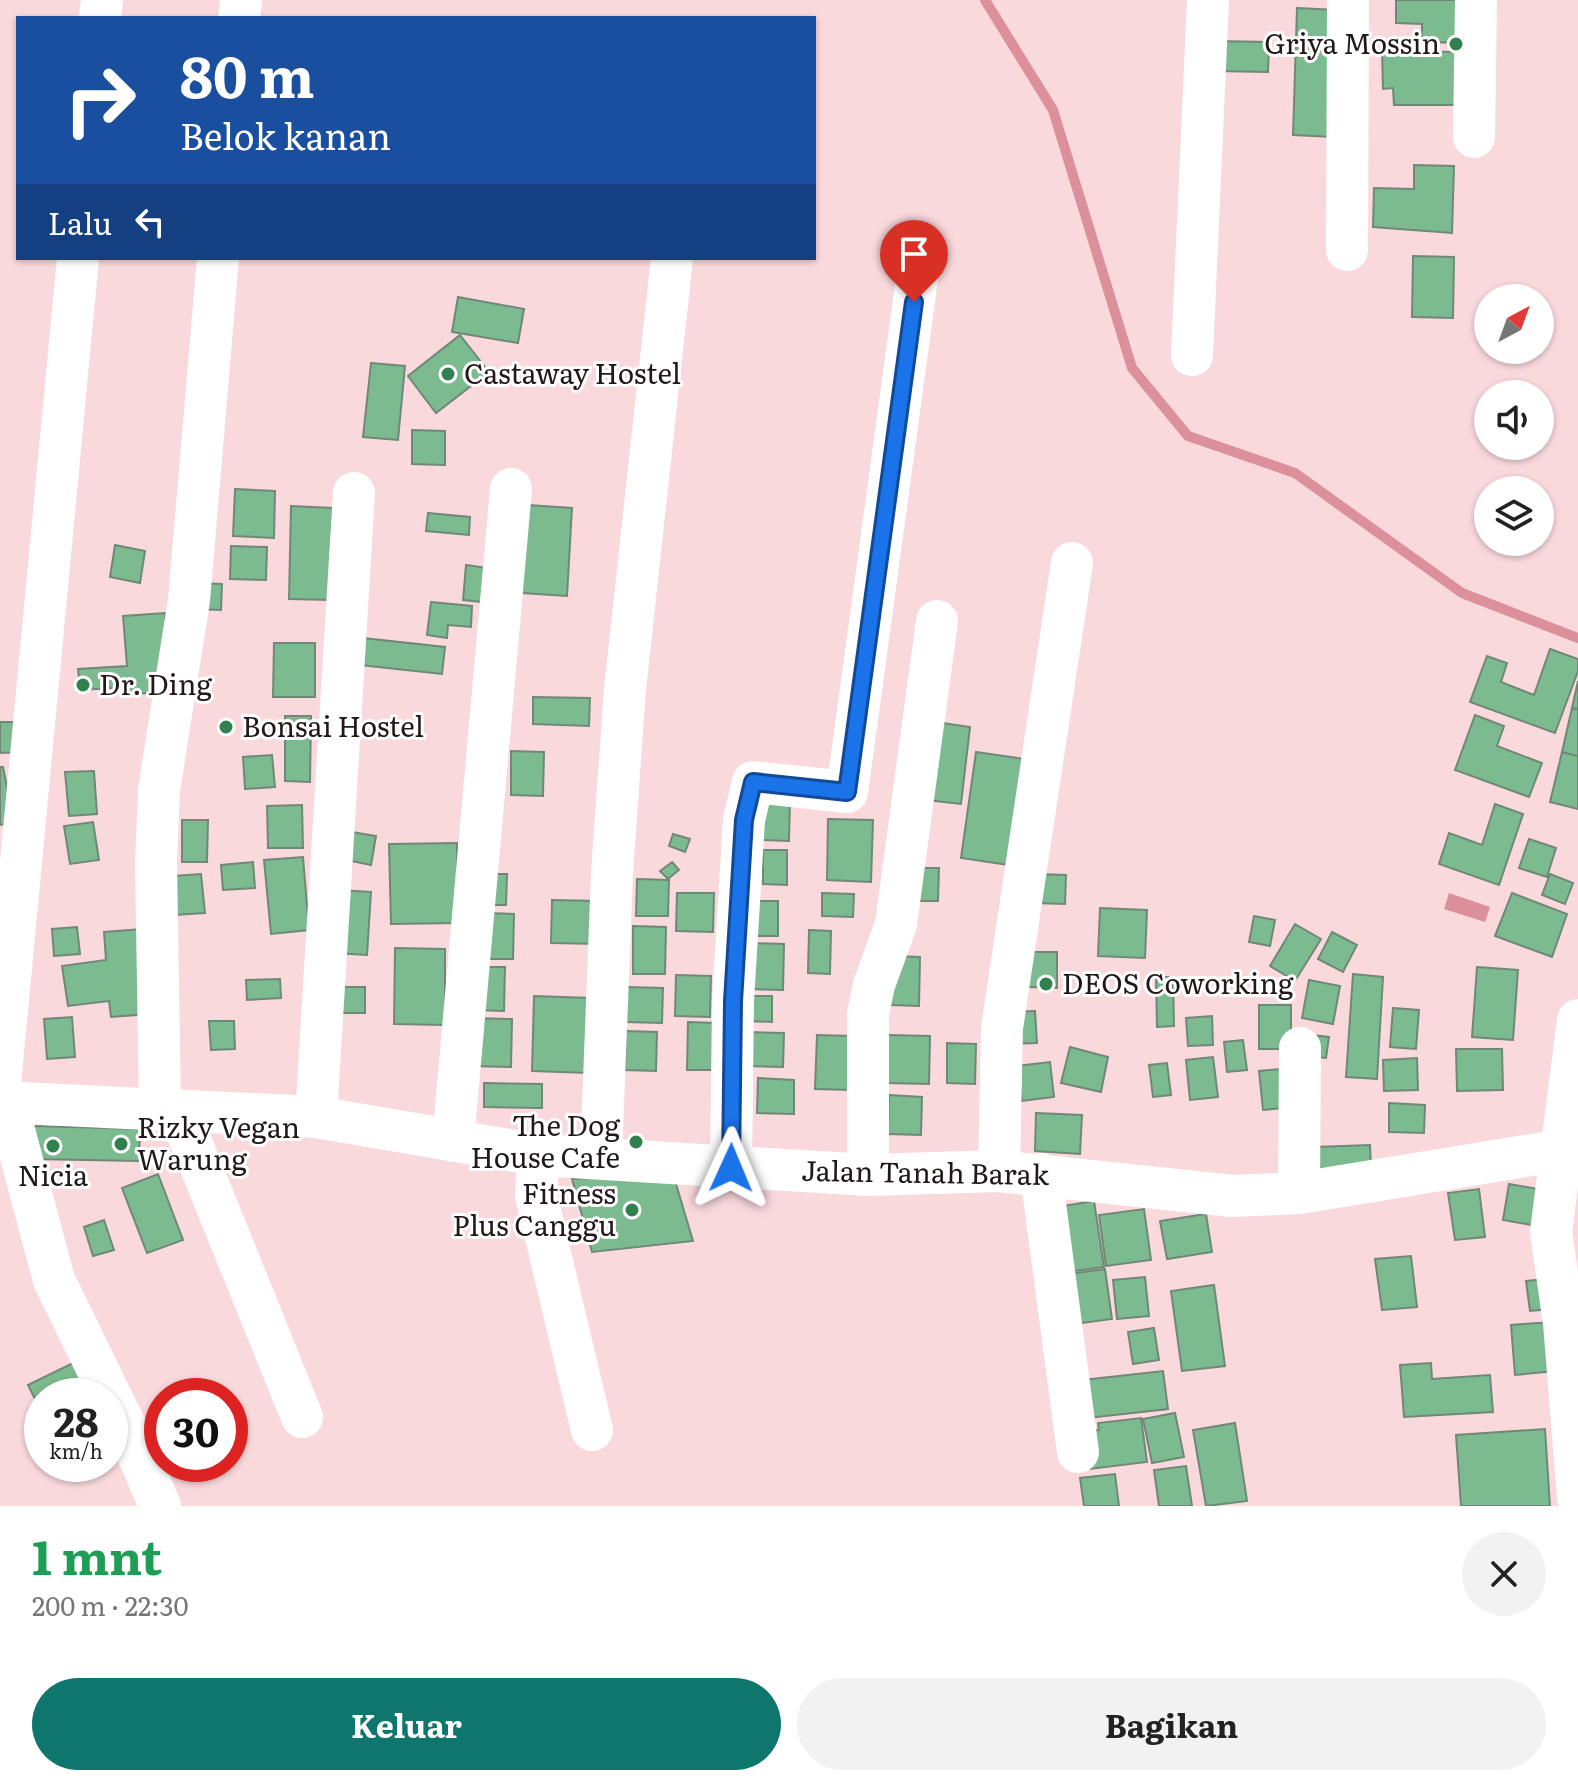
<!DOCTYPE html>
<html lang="id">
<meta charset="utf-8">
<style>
:root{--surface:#fff;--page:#f2f2f2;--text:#222;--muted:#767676;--accent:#0f766e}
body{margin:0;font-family:Literata,serif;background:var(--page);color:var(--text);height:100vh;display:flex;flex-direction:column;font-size:30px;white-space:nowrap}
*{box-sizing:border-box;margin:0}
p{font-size:26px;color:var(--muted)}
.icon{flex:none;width:44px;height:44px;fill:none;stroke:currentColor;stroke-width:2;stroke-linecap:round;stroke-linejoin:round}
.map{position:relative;height:1506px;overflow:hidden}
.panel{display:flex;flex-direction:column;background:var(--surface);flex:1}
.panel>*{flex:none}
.banner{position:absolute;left:16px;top:16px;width:800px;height:244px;border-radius:0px;box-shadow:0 2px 6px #0004;background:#1a4fa0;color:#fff;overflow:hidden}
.needle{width:52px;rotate:41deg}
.controls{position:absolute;left:1474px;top:284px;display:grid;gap:16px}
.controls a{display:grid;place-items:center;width:80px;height:80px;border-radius:50%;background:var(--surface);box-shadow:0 2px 6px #0004;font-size:40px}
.speed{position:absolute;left:24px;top:1378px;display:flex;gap:16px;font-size:40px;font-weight:700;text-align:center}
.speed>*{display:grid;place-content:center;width:104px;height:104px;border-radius:50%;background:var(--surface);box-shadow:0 2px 6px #0004;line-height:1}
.speed small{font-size:20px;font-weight:400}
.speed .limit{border:12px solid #d22;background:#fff;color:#111}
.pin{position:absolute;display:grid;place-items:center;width:68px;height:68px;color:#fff;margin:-82px -34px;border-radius:50% 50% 50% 0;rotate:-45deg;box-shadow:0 0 8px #0007}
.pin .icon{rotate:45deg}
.me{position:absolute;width:88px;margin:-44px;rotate:1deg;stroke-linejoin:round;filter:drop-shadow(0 0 6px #0008)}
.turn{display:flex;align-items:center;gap:28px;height:168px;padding:0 32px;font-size:36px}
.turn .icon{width:104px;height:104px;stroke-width:2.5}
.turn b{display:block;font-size:56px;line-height:68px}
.then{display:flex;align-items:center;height:76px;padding:0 32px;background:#0003;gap:16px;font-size:30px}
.round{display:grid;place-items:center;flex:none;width:84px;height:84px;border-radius:42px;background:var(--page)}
.head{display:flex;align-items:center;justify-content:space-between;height:136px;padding:0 32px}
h1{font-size:48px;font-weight:700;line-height:60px;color:#1e9e55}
.button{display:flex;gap:16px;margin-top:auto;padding:16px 32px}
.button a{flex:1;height:92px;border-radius:48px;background:var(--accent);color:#fff;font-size:32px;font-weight:700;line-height:92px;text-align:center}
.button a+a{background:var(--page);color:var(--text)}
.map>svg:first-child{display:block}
.water{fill:#db909b}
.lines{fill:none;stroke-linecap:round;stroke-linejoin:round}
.stream{stroke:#db909b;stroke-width:10}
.building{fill:#7bbb8f;stroke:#708877;stroke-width:2}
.minor{stroke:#fff;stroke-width:42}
.route-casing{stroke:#114b97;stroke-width:20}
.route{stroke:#1a73e8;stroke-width:14}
.poi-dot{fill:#318050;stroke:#fff;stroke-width:3}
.labels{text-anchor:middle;stroke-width:6;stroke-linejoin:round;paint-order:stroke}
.poi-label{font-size:28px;fill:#231819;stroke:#fff;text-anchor:start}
.street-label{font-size:28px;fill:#231819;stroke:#fff}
</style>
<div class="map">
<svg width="1578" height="1506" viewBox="0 0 1578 1506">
<rect width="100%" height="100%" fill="#fad9dd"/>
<path class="water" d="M1449 893 1490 907 1485 922 1444 909Z"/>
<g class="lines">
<path class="stream" d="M985 0 1053 110 1132 368 1188 436 1295 473 1462 593 1578 638"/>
</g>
<path class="building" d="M1396 0H1467L1466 43 1422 42V24L1396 23Z
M1297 8 1337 10 1333 137 1293 135Z
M1215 41 1269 42 1268 72 1214 71Z
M1382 51 1459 52 1460 105H1394L1393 88 1383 89Z
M1414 165 1454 166 1452 233 1373 227 1374 188 1414 189Z
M1413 256 1454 257 1453 318 1412 317Z
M458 297 524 309 518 343 452 332Z
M460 335 489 372 436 413 408 376Z
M371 363 405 366 398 440 363 437Z
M412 430 445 431V465L412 464Z
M235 489 275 491 274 538 233 536Z
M528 505 572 508 567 596 522 593Z
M291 506 333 508 331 600 289 599Z
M428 513 470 517 469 535 426 531Z
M115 545 145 551 140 583 110 577Z
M231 546 267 547 266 580 230 579Z
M466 565 503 570 500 604 463 600Z
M196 583 222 584 221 610 194 609Z
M431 602 472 606 471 627 448 625 447 638 427 635Z
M165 613 171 692 130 694 129 687 80 690 78 669 127 666 123 616Z
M354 637 445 647 442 674 351 664Z
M274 643H315V697H273Z
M1550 649 1578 659V671L1555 733 1470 702 1487 656 1507 663 1501 682 1534 695Z
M1578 681V709L1572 708Z
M533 697 590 698 589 726 533 724Z
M1572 708 1578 709V756L1562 752Z
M1475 715 1504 726 1497 746 1542 763 1529 797 1455 770Z
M285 716H311L310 782 285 781Z
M0 722H19V752L0 753Z
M936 722 970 727 961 804 926 800Z
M511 751 544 752 543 796 511 795Z
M976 752 1031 760 1016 866 961 858Z
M1562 752 1578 756V809L1550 802Z
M272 755 275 787 245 789 243 757Z
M0 767H3L14 822 0 825Z
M94 771 97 814 69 816 65 772Z
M762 800H790L789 841 762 840Z
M1495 804 1523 814 1499 885 1439 864 1449 833 1482 845Z
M302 805 303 848H268L267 806Z
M828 819 873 820 871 882 827 880Z
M182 820H208L207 862H182Z
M93 822 99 860 70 864 64 826Z
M352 832 376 836 371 865 347 860Z
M673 834 690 839 685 852 669 846Z
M1529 839 1556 848 1547 877 1519 868Z
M457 843 458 923 391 924 389 844Z
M763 850H787V885L763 884Z
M303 857 309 930 271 934 264 860Z
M253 862 255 888 223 890 221 865Z
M672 862 679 870 668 879 660 871Z
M916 868H939L938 901H916Z
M201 874 205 913 175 915 173 876Z
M490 874H507L506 905H489Z
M1036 874 1066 875 1065 904 1035 903Z
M1550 874 1573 883 1565 904 1542 895Z
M637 879 669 880 668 916H636Z
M338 890 371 892 367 955 334 953Z
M677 893H714L713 932 676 931Z
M822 893 854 894 853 917 822 916Z
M1512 893 1567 914 1552 957 1495 936Z
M552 900 601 901V944L551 943Z
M751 901H778V936H750Z
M1100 908 1147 910 1145 958 1098 956Z
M484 913 514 914 513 959H483Z
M1254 916 1275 920 1270 946 1249 942Z
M1295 924 1321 939 1295 981 1270 966Z
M633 926 666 927 665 974H633Z
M77 927 80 954 54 956 52 929Z
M142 929 149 1014 111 1017 109 1001 68 1006 62 966 106 960 104 932Z
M809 930 831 931 830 974 808 973Z
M1332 932 1357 945 1343 972 1318 959Z
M749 943 784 944 783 990 748 989Z
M395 948 445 949V1025L394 1024Z
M1028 952H1057V988L1027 987Z
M892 956 920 957 919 1006 891 1005Z
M476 967H505L504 1011 475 1010Z
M1477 967 1518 970 1513 1040 1472 1037Z
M1353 974 1383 977 1377 1079 1346 1077Z
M676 975 711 976 710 1017 675 1016Z
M1156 977H1173L1174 1026 1157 1027Z
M280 979 281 998 247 1000 246 980Z
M1309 980 1340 986 1333 1024 1302 1018Z
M336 987H365V1013H336Z
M627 987 663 988 662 1023 626 1022Z
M534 996 591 998 589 1073 532 1071Z
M747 996H772V1022L746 1021Z
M1259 1005H1291V1049H1259Z
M1393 1008 1419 1010 1416 1049 1390 1047Z
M1035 1011 1037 1043 1012 1044 1010 1012Z
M1212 1016 1213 1045 1188 1046 1186 1018Z
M72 1017 75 1057 47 1059 44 1019Z
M470 1018 512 1019 511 1067 469 1066Z
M209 1021H234L235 1049 211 1050Z
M688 1022 717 1023 716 1070H687Z
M626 1031 657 1032 656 1071 625 1070Z
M747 1032 784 1033 783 1067 746 1066Z
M817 1035 852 1036 851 1090 815 1089Z
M888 1035 930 1036 929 1084 887 1083Z
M1311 1035 1329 1037 1326 1058 1309 1056Z
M1243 1040 1247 1070 1227 1072 1224 1042Z
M947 1043 976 1044 975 1084 947 1083Z
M1070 1047 1108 1057 1101 1092 1061 1083Z
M1456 1049H1502L1503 1090 1457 1091Z
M1213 1057 1218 1097 1190 1100 1186 1060Z
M1417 1058 1418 1090 1384 1091 1383 1060Z
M1050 1062 1054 1097 1022 1101 1017 1066Z
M1167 1063 1171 1095 1153 1097 1149 1065Z
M1290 1068 1294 1107 1263 1110 1259 1071Z
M758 1078 794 1080V1114L757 1113Z
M484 1083 542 1084V1108L484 1107Z
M889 1095 922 1097 921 1135 888 1134Z
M1389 1103 1425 1105 1424 1133 1389 1132Z
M1036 1113 1082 1115 1080 1154 1035 1151Z
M34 1126 140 1129 139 1161 33 1159Z
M1370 1145 1371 1167 1316 1169 1315 1147Z
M158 1174 183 1240 147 1253 122 1188Z
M673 1174 693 1241 592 1252 572 1179Z
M1509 1184 1538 1189 1532 1225 1503 1220Z
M1479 1189 1485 1237 1455 1240 1448 1193Z
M1094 1201 1104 1267 1067 1272 1057 1207Z
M1144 1209 1151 1260 1106 1266 1099 1215Z
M1206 1214 1212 1252 1167 1259 1160 1221Z
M104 1220 114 1250 93 1256 84 1227Z
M1411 1256 1417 1307 1382 1310 1375 1259Z
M1105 1269 1112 1319 1075 1324 1068 1274Z
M1145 1277 1149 1316 1117 1319 1113 1280Z
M1546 1279 1550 1309 1530 1311 1526 1281Z
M1214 1285 1225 1366 1182 1371 1171 1291Z
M1551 1322 1555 1371 1515 1375 1511 1325Z
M1154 1328 1159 1360 1133 1364 1128 1332Z
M79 1360 96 1396H42V1413L28 1385Z
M1431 1363 1432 1379 1490 1375 1493 1412 1404 1417 1400 1365Z
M1163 1371 1168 1409 1088 1418 1083 1380Z
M1175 1413 1184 1457 1152 1463 1143 1419Z
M1141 1418 1147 1462 1090 1469 1085 1431 1099 1430 1098 1423Z
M1235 1423 1247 1501 1206 1506 1193 1430Z
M1545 1429 1550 1506H1461L1456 1435Z
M1186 1466 1192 1506H1159L1154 1470Z
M1115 1474 1119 1506H1084L1080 1478Z"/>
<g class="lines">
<path class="minor" d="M100 18 102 0
M239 18 241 0
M1474 137 1476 0
M1347 250 1348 0
M1192 355 1208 0
M1578 1020 1551 1232 1564 1323 1578 1497
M0 1084 78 258
M0 1102 316 1117 538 1155 868 1175 999 1171 1232 1196 1299 1193 1562 1150
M0 1104 11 1119 54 1280 132 1440 160 1506
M160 1108 156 862 159 790 189 600 218 258
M178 1110 302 1417
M316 1117 354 493
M453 1141 511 489
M538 1155 536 1195 592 1430
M601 1158 612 873 625 689 672 258
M731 1168 733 1001 744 820 753 782 847 792 918 271
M999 1171 1002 1028 1072 563
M1041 1174 1078 1452
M868 1175V1014L874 985 896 924 937 621
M1299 1193 1300 1048"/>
</g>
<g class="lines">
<defs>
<path id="route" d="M731 1168 733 1001 744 820 753 782 847 792 914 302"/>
</defs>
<use href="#route" class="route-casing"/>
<use href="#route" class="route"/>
</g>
<g class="poi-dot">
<circle cx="1456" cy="44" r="8"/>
<circle cx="448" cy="374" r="8"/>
<circle cx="83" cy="685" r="8"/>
<circle cx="226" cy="727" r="8"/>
<circle cx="1046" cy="984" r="8"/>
<circle cx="636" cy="1142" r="8"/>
<circle cx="121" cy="1144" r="8"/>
<circle cx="53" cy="1146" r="8"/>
<circle cx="632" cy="1210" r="8"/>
</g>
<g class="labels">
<g class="poi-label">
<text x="1440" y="54" text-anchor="end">Griya Mossin</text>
<text x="464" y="384">Castaway Hostel</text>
<text x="99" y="695">Dr. Ding</text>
<text x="242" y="737">Bonsai Hostel</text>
<text x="1062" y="994">DEOS Coworking</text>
<text x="620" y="1136" text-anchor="end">The Dog<tspan x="620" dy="32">House Cafe</tspan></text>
<text x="137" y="1138">Rizky Vegan<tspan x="137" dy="32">Warung</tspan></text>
<text x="53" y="1186" text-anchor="middle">Nicia</text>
<text x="616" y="1204" text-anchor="end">Fitness<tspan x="616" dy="32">Plus Canggu</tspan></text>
</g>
<g class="street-label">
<text transform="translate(925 1173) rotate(1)" y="10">Jalan Tanah Barak</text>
</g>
</g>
</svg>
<div class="controls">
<a><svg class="needle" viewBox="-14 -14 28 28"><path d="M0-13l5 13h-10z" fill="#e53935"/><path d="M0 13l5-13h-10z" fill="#767676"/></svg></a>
<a><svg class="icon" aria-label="sound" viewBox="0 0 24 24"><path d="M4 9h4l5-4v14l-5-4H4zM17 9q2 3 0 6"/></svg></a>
<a><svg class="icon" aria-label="layers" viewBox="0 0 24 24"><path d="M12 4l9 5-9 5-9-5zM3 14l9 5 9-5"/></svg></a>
</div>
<div class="speed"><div>28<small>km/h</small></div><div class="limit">30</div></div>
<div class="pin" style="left:914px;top:302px;background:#d93025"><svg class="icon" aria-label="arrive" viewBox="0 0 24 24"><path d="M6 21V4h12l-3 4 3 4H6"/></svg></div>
<svg class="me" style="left:731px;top:1168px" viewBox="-20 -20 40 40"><path d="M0-17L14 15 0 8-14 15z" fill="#1a73e8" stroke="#fff" stroke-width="4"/></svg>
<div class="banner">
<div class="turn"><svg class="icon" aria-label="right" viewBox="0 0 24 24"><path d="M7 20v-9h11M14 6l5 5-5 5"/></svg><div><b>80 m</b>Belok kanan</div></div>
<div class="then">Lalu<svg class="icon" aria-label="left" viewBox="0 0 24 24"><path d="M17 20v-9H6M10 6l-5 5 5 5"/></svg></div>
</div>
</div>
<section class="panel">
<div class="head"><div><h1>1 mnt</h1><p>200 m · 22:30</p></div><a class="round"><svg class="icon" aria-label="close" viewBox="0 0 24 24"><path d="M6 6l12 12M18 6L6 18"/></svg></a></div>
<div class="button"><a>Keluar</a><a>Bagikan</a></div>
</section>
